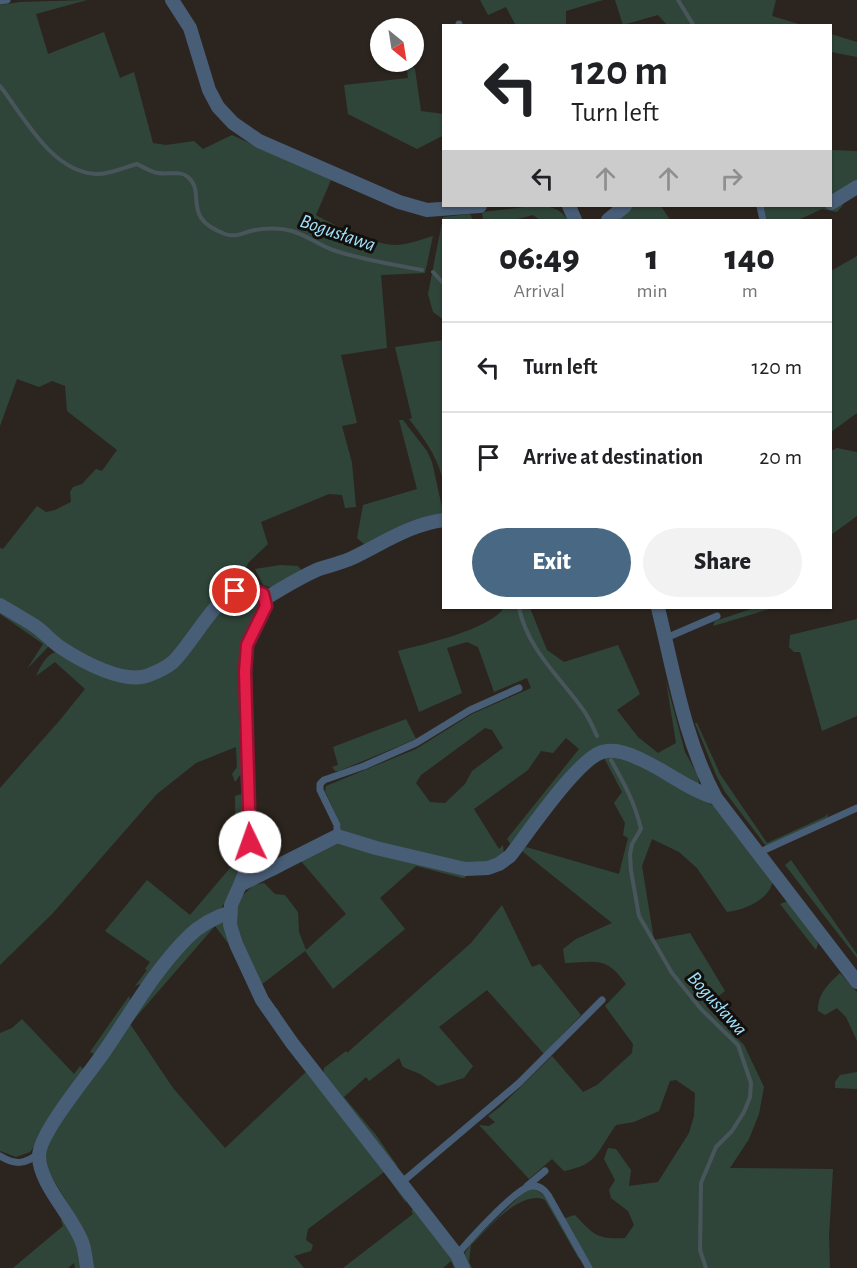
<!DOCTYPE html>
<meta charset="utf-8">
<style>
:root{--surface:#fff;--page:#f2f2f2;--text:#202124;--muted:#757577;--line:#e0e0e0;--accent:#486883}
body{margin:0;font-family:"Alegreya Sans",sans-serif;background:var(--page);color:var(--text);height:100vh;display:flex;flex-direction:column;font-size:22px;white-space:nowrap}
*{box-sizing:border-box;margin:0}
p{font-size:20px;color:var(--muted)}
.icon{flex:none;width:33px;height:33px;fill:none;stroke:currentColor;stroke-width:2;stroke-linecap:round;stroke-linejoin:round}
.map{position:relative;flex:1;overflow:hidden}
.drawer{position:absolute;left:442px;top:219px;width:390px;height:390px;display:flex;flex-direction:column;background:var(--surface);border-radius:0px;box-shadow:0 2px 4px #0004}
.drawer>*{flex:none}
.banner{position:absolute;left:442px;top:24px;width:390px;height:183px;border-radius:0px;box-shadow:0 2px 4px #0004;background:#fff;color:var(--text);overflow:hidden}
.needle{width:39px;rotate:150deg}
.fabs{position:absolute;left:370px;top:18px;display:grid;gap:12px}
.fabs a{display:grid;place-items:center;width:54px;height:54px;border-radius:50%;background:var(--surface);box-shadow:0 2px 4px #0004;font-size:30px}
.pin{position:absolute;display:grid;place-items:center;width:51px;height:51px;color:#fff;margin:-26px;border:3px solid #fff;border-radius:50%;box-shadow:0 2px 6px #0007}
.me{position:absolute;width:66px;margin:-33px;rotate:357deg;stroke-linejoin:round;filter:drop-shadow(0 0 4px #0008)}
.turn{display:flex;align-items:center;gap:21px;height:126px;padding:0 30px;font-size:27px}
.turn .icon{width:78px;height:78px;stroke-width:2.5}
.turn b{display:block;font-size:42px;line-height:51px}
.lanes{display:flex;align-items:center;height:57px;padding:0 30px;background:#0003;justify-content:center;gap:30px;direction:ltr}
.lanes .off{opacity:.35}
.eta{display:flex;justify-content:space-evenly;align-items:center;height:102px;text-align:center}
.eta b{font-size:36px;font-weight:800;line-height:42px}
.button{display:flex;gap:12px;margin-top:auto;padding:12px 30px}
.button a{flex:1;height:69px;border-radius:36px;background:var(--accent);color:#fff;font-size:24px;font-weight:800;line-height:69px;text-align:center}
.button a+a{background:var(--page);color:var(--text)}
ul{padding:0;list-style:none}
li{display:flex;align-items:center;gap:18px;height:90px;padding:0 30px;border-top:2px solid var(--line)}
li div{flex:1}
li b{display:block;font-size:22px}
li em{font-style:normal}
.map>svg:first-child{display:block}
.green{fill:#304539;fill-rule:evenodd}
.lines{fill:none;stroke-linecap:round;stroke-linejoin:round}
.stream{stroke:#48565b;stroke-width:4}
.lane{stroke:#485d76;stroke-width:7}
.street{stroke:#485d76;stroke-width:14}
.route-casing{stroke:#92132f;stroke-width:15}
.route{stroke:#e11d48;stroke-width:10}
.labels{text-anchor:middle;stroke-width:6;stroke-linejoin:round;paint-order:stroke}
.water-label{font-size:20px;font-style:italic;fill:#a0e3fe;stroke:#120f0c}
</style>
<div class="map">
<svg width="857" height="1268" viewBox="0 0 857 1268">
<rect width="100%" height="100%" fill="#2c251f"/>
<path class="green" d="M87 0 36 14 48 54 104 32 120 78 134 72 153 143 166 145 194 141 203 149 232 135 331 180 316 215C335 226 374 245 396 245 407 245 422 239 433 236L425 273 381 275 387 348 341 355 357 423 342 426 352 463 356 507 345 508 342 495 329 494 261 522 268 544 248 563 244 573 249 580 248 585H241L168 662 142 675 91 660 0 601V548L3 549 37 506 46 512 55 510 71 502 70 492 73 487 82 484 96 469 102 471 117 450 67 411 65 386 52 381 39 387 17 379 0 426V5L20 2Z
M480 0H603L566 11V25L516 26 506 7 488 15Z
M615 0H776L772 16 802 25H667L658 15 623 25Z
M831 34 857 42V57L831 52Z
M406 62 415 69 421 111 444 114V135L417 149 348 114 344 85 408 78Z
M831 150 857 151V183L831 199Z
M842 201 843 205 837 212 822 209 798 220H767L763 206 825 207Z
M532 206C545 205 561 207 567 220H540L533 215 514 220H483L482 212Z
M631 206H661L670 220H614Z
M470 214 473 220H444V320L433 312 428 294 443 217Z
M857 256V413L831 432V271Z
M444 340V483C437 456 426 441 409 419L412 418 395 347Z
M399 420H403L427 451 432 462 444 516 370 543 364 544 357 538 363 505 417 489Z
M837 448 857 452V516L831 535V451Z
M280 565 298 566 303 572 272 588 263 585 255 569Z
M243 593 258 599 260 605 249 630 243 771 235 782 232 774 237 767 236 747 196 763 157 794 53 913 0 965V788L60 720 85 689 55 662 36 676C41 666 47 652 59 652L98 672 158 674 222 605Z
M0 608 49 643 48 647 27 669 43 644 0 614Z
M504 608H530L547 650 564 662 618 645 640 694 617 710 638 737 658 753 676 743 666 681 685 752 698 776 699 783 697 784 626 748C611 743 599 743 586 754L511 845 507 839 579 749 566 738 553 753 541 751 528 770 474 809 499 849 503 845 504 855 482 866 397 849 340 830 341 826 325 791 326 786 416 749 472 714 531 688 527 678 494 692 478 647 467 642 447 648 462 693 419 712 398 651C425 644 488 630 504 608ZM485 728 492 730 503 748 472 771 465 784 445 803 430 802 416 783 421 775Z
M754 608H773L713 626 715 621Z
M857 619V716L822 731 800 652H794L789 647 790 635Z
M406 719 416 739 339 771H335L332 767 338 765 333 747Z
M695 723H697L720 774 767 843 826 816 827 813 828 817 766 846 725 792 716 775Z
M613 756 623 757 714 806 773 881C769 900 744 910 727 912L697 868 679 852 652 839 642 866 654 940 690 933 725 991 706 1006 744 1045 764 1087 759 1114 749 1139 730 1168 833 1169 829 1236 830 1268H591L565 1218 575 1215C593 1234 597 1240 625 1238L634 1225 628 1211 611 1198 609 1190 615 1180 604 1159 608 1148 616 1149 631 1170 629 1186 658 1182 689 1133 694 1116 695 1093 676 1080 670 1081 659 1111 634 1122 616 1125C597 1151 598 1165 564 1171L552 1159 529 1179 479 1125 489 1126 495 1122 488 1116 501 1106 552 1056 583 1092 597 1085 632 1053 633 1044 605 1006 626 984C606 956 597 962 565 963L563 949 576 939 612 923 522 851 526 847 619 874 628 838 623 835 625 823 614 803 622 792 604 758Z
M241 794 244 797 247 860 228 898 220 910 146 982 135 986 147 970 145 969 150 962 105 931 147 880 190 915 236 861 235 796Z
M336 842 466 875 465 878H462L416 866 380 898 405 929 333 989 305 951 261 985 273 1006C277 1007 281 1012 280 1017L311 1056 272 1008 238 941 234 911 242 896 254 885 264 883 275 894 285 895 298 912 299 932 306 950 346 914 301 861 273 877 279 870Z
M791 860 857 954V958L785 865Z
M788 901 813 933 818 944 816 950 780 904Z
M502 905 532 967 540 964 581 1015 544 1054 487 990 439 1027 473 1066 464 1078 438 1086 420 1074 403 1067 399 1058 369 1081 366 1077 344 1097 376 1135 398 1167 388 1161 323 1076 324 1068 346 1051 347 1053 471 943Z
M220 922 223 923 234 951 215 926 130 1024 173 1088 225 1148 308 1070 405 1196 406 1203 384 1172 308 1229 306 1240 313 1245 311 1251 294 1256 304 1268H91L80 1223 46 1168 44 1157 55 1130 174 960 201 932Z
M840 973 857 992V1041L846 1017 837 1008 825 1015 818 1011C817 995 828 984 840 973Z
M129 996 132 1006 98 1056 90 1052Z
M22 1019 74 1074 80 1066 87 1072 30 1152 16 1157 0 1151V1033L12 1028Z
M857 1072V1089L835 1088V1082L840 1075Z
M535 1189 546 1197 580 1257 579 1259 545 1200C521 1189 487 1229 471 1245L469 1262 472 1268H466L463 1256 471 1243 526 1190Z
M411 1210H414L449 1251 457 1268H454L451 1261 443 1268H343L413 1214Z
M64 1218 78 1245 82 1268H75L74 1263 68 1268H13L63 1226 61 1220Z"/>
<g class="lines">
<path class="stream" d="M678 0 694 26
M0 86C25 118 52 172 96 174 108 175 125 167 137 164 143 167 151 172 158 173 168 175 180 170 188 177 207 194 180 217 225 234 236 238 244 232 255 230 267 228 281 228 292 231 306 235 319 245 333 250 362 260 392 264 422 270
M433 272 444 284
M519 608C528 650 560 677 584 711 589 718 593 727 597 736
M611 760C624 783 635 803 641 829L632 844 630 854 631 871 639 916 672 973 701 1009 738 1045 751 1083 750 1097 744 1112 732 1131 716 1147 701 1183 700 1250 706 1268"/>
<path class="lane" d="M0 1 7 0
M459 24V26
M760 206 763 220
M666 638 717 616
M337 836V825L320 790V784L324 780 364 766 416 743 470 710 519 688
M758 853 857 808
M0 1156C15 1165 25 1165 39 1153
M401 1183 519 1083 602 1000
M527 1186 545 1171
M457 1255C468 1241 513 1192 528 1187 536 1184 543 1188 548 1195L589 1268"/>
<path class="street" d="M172 0 190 28 209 90 218 107 233 123 259 141 399 202 427 210 480 206
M831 203 857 187
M569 206 575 220
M608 220 625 206
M0 605C12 612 24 619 35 626 44 632 51 641 60 647 81 661 124 685 149 675 157 672 167 667 173 662 192 643 211 605 233 592 239 589 244 590 251 591 257 591 262 592 266 598
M658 608C674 672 684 739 716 798L857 982
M240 885 250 860 245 672 247 645 266 606V598C283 588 300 577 319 569 329 566 340 563 350 559 380 545 410 524 444 520
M87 1268C86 1261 85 1252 83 1245 75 1218 39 1185 39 1156 39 1133 90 1073 104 1052 131 1013 154 971 188 937 199 926 215 917 231 912
M463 1268 457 1255 292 1043 262 1000 236 944 230 925 231 905 240 885 337 836 376 848 465 869 488 868 499 864 510 856C528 833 577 760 602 752 615 748 630 754 642 760 668 772 689 790 716 798"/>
</g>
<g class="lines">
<defs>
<path id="route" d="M235 591H255L263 594 266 606 247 645 245 672 250 842"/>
</defs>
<use href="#route" class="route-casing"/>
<use href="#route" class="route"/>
</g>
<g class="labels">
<g class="water-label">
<text transform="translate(338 232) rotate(19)" y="7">Bogusława</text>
<text transform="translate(718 1003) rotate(48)" y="7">Bogusława</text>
</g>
</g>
</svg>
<div class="fabs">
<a><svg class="needle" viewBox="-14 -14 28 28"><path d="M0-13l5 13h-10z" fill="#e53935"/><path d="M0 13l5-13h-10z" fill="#757577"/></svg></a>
</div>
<div class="pin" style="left:235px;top:591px;background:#d93025"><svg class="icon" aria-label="arrive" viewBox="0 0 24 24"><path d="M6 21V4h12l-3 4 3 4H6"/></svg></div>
<svg class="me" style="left:250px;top:842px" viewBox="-20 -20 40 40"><circle r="19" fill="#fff"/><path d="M0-13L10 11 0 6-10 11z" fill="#e11d48"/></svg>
<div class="banner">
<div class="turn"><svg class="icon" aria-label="left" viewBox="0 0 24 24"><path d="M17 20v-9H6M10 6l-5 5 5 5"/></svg><div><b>120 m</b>Turn left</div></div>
<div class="lanes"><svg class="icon" aria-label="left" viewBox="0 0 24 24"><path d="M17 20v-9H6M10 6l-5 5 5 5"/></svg><svg class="icon off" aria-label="ahead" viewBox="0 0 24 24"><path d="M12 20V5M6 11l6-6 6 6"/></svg><svg class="icon off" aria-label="ahead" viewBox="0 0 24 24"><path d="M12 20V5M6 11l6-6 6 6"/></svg><svg class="icon off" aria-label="right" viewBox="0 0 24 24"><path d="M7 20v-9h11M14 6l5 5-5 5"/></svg></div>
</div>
<section class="drawer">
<div class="eta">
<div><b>06:49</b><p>Arrival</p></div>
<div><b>1</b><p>min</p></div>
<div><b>140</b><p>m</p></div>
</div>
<ul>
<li><svg class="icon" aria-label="left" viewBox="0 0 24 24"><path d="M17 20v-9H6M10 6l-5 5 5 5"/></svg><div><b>Turn left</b></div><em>120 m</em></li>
<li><svg class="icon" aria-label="arrive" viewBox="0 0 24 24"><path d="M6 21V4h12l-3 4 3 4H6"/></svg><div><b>Arrive at destination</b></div><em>20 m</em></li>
</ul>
<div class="button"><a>Exit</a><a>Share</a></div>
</section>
</div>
